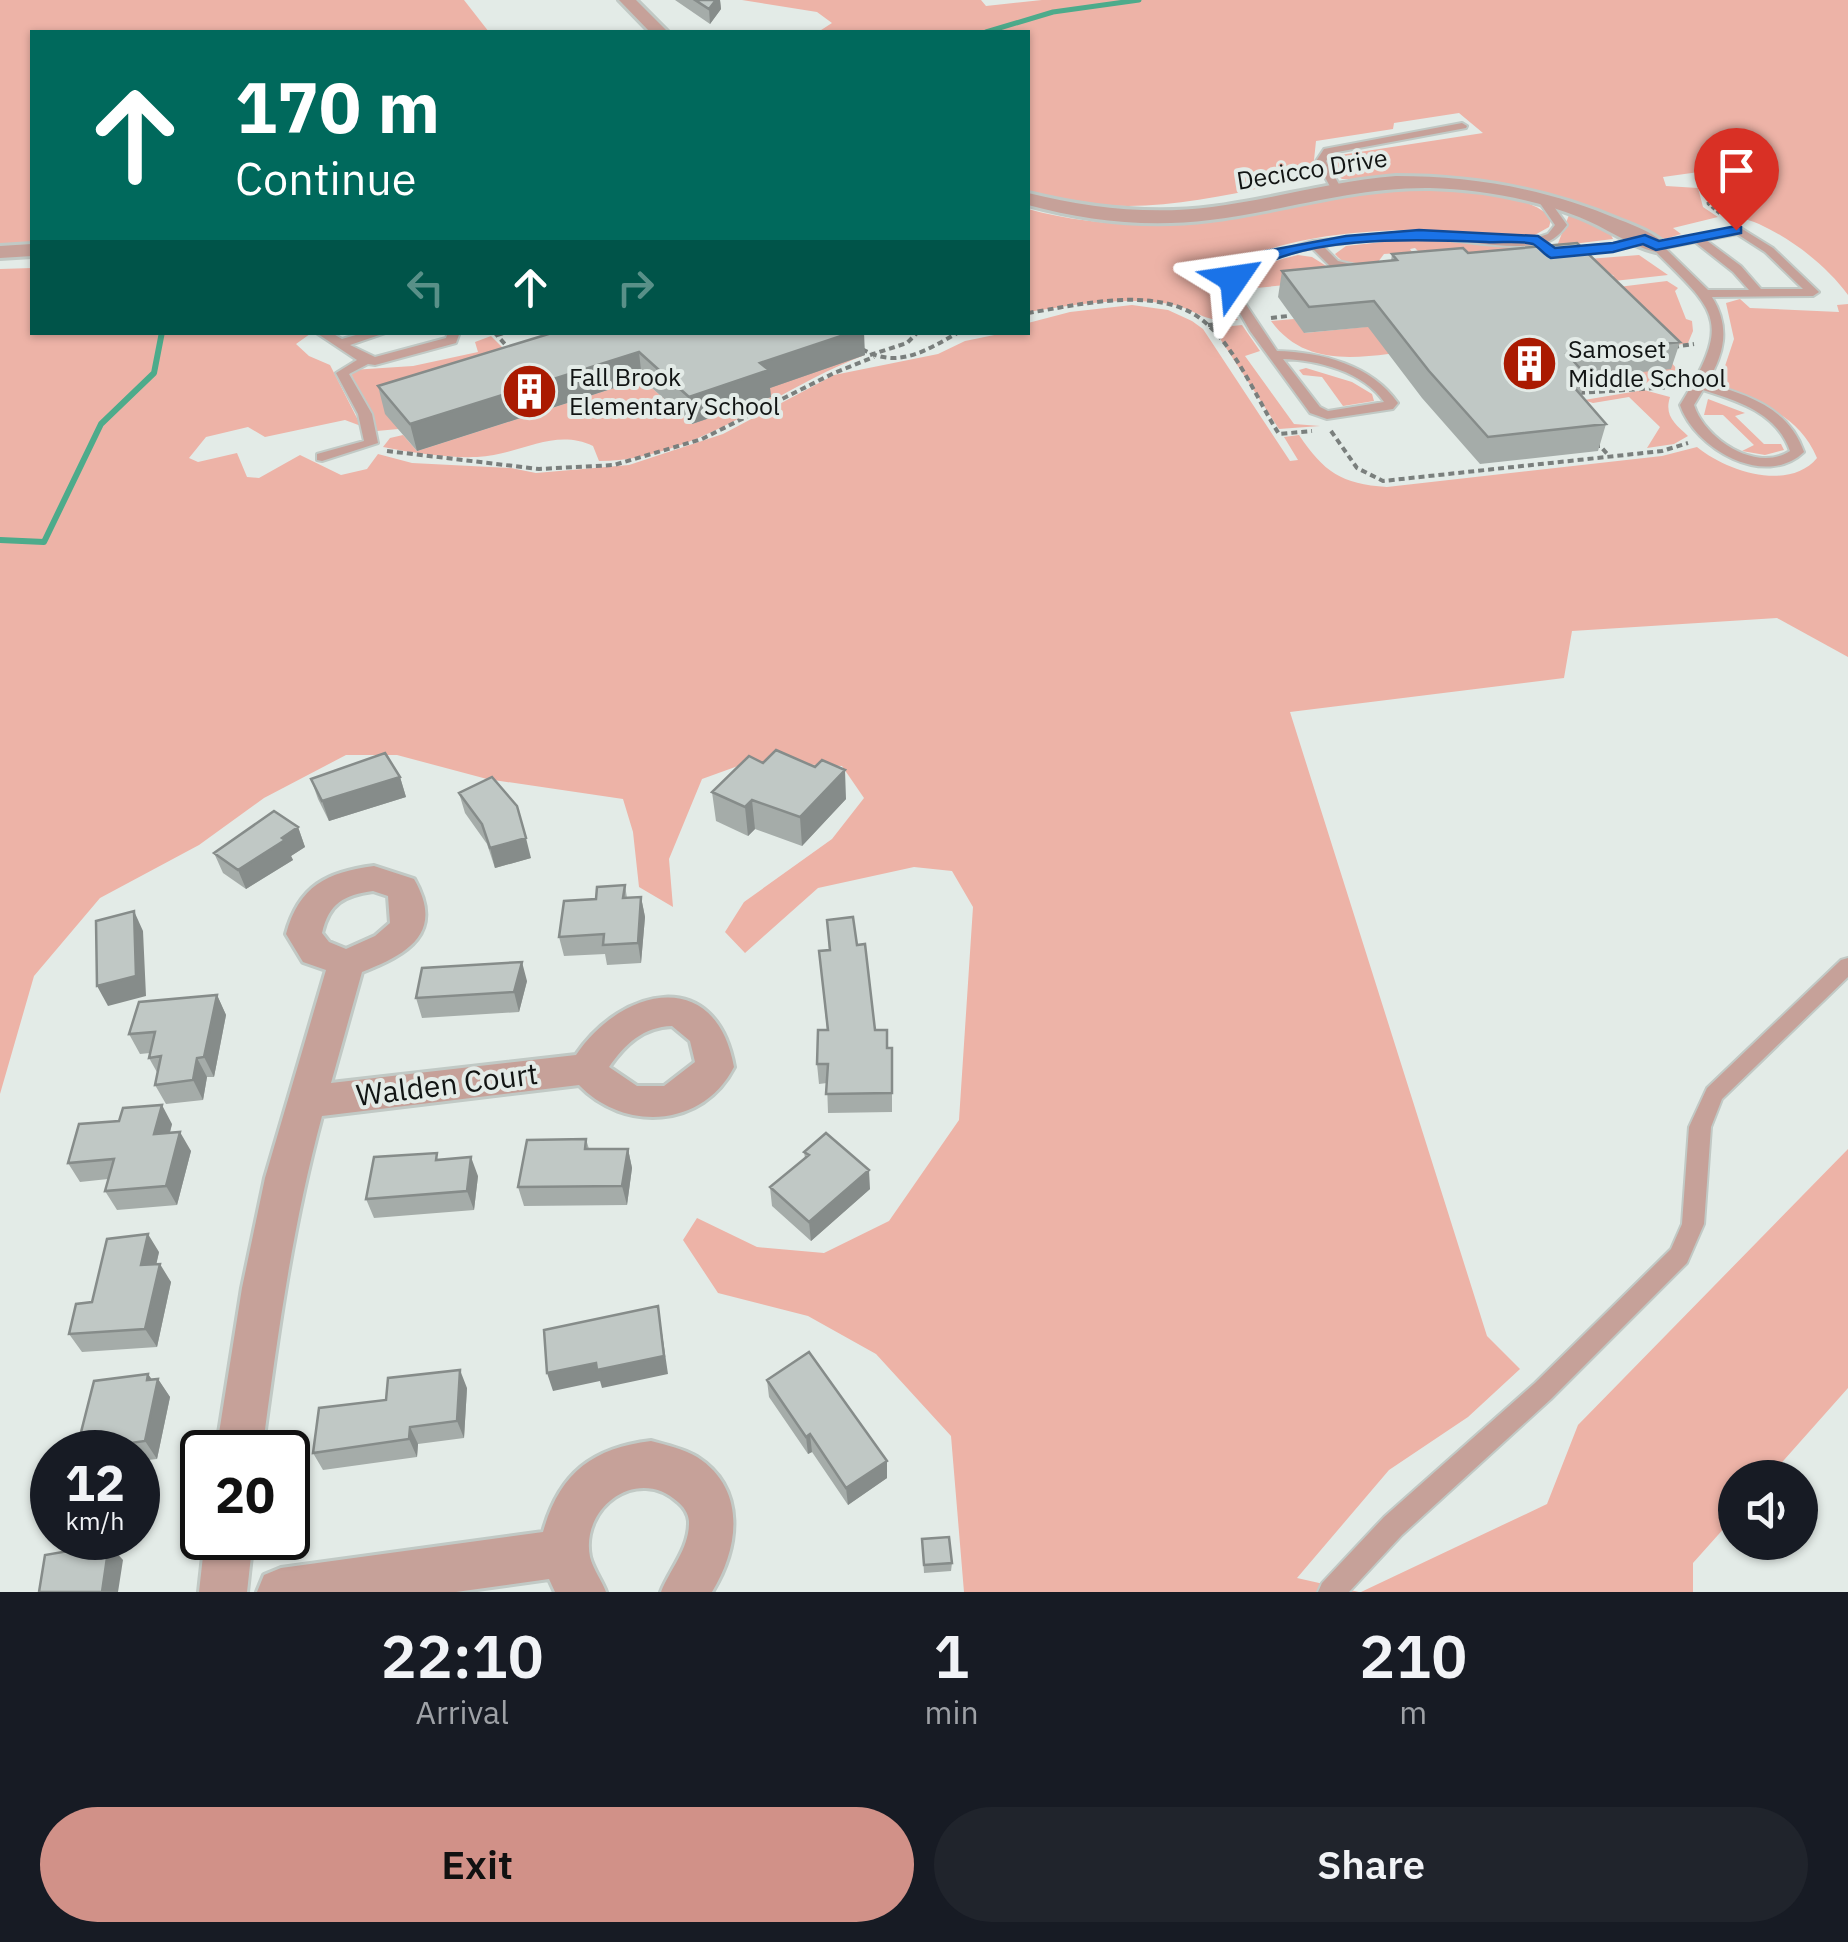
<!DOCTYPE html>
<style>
:root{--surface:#171b24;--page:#20242c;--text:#f1f3f6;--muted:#9ea1a6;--accent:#d19188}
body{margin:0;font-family:"IBM Plex Sans",sans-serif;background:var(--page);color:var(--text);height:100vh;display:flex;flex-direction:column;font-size:38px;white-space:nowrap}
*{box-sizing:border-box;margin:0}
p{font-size:32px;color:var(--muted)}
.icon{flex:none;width:55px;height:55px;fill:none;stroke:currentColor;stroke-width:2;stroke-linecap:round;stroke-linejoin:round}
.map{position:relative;height:1592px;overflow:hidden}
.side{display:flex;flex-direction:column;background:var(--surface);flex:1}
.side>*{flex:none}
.banner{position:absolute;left:30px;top:30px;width:1000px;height:305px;border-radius:0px;box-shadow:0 2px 8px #0004;background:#00695c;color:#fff;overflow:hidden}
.buttons{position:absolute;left:1718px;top:1460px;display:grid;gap:20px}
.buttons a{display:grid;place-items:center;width:100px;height:100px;border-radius:50%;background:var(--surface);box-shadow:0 2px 8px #0004;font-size:50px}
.speed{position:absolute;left:30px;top:1430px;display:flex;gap:20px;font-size:50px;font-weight:700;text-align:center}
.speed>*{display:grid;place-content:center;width:130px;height:130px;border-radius:50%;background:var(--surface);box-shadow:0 2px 8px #0004;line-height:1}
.speed small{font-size:25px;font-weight:400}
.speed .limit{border:5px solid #111;border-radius:15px;background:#fff;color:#111}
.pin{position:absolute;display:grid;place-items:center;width:85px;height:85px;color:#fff;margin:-102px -42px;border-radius:50% 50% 50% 0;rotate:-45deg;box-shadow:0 0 10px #0007}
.pin .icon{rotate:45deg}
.me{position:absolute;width:110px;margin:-55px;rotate:58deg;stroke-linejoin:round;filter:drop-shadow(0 0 8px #0008)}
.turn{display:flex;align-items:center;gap:35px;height:210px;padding:0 40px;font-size:45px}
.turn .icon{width:130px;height:130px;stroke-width:2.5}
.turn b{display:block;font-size:70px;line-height:85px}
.lanes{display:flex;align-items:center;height:95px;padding:0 40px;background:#0003;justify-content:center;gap:50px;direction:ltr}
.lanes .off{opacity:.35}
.eta{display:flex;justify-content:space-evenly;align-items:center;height:170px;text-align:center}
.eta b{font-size:60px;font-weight:600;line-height:70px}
.button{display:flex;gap:20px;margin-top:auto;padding:20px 40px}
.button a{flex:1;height:115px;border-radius:60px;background:var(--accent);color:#111;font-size:40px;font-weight:600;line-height:115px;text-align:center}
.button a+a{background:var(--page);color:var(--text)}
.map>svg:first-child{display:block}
.green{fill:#edb3a7}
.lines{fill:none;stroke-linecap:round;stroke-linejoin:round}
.stream-far1{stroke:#4dab8b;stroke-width:5}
.stream{stroke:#4dab8b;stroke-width:6}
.lane-casing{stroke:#c1c9c5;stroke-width:4}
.street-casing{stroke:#c1c9c5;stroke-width:6}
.path-far1{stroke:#7a7f7d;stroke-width:2.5;stroke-dasharray:4 2.5;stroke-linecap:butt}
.path{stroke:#7a7f7d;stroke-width:4;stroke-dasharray:6 4;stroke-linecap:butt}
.lane{fill:#c6a199;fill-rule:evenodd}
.street{fill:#c6a199;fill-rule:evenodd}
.wall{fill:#a5aca9}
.shaded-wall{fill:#868c8a}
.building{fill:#c0c8c5;stroke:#868c8a;stroke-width:2.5}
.route{fill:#1a73e8;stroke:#114b97;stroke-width:2.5}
.labels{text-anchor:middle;stroke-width:8;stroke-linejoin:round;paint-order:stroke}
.far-street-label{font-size:25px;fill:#111413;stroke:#e3ebe7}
.far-poi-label{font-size:25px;fill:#111413;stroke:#e3ebe7;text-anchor:start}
.street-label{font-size:30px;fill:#111413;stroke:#e3ebe7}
</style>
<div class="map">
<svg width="1848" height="1592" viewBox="0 0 1848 1592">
<rect width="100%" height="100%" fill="#e3ebe7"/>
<path class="green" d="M0 0H464L489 32H32V243L0 245Z
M742 0H981L986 6 1042 0H1848V295C1827 266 1792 239 1759 224 1744 217 1731 219 1716 209L1706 171 1663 177 1666 186 1698 188 1703 207 1718 217 1673 228 1681 234 1665 239 1568 202 1369 179H1342L1326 168 1340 155 1483 133 1459 113 1394 123 1393 129 1316 141 1314 160 1320 175C1213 198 1138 221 1028 193V32H818L832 23 817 12Z
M1431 189C1462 193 1536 193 1551 220L1549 227 1533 236C1500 239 1467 232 1433 230 1387 228 1244 235 1223 281L1224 298 1238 320C1199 324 1198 307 1163 303 1119 297 1071 305 1028 312V209C1086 225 1151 228 1211 220 1287 210 1354 190 1431 189Z
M1569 215 1609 231 1613 239 1557 246Z
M1410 239 1532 248 1465 254V249L1418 251 1415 248 1410 249 1412 252 1384 254 1378 262C1361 265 1346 268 1335 254L1346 246Z
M1298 255 1312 257 1347 279 1246 289C1251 266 1277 260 1298 255Z
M1639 255 1668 275 1596 283 1614 276 1588 259Z
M32 268V332L310 334 296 344 309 356 330 365 361 426 345 420 265 437 248 427 206 437 189 458 198 462 237 453 247 477 259 478 300 455 341 475 367 469 378 454 412 463 511 468 536 473 629 465 723 434 834 375 938 354 965 341 1004 333 1028 332V323L1070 312 1132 305 1168 310 1192 321 1203 329 1290 461 1298 460 1284 437 1299 435C1324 472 1341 484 1387 487L1662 456 1697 447C1726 471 1789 492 1817 458 1798 413 1759 404 1719 384L1734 339 1726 303 1740 299 1750 308 1839 312 1837 305 1848 304V657L1777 618 1572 631 1564 678 1290 712 1487 1336 1520 1369 1468 1417 1389 1470 1297 1578 1359 1592H964L951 1436 876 1354 808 1316 718 1293 683 1240 697 1218 757 1247 824 1253 889 1221 959 1120 973 907 952 871 914 867 818 888 745 953 725 932 744 902 832 839 864 798 842 766 749 762 702 779 669 859 673 907 639 887 633 832 623 799 487 779 397 755H346L264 798 199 845 100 898 34 976 0 1094V269Z
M1667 281 1678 288 1675 291 1686 319 1692 321 1693 331 1688 343 1665 347 1602 289Z
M1294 319 1305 333 1405 323 1427 349C1371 355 1309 373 1271 321Z
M1242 325 1260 351 1245 356 1294 424 1320 426 1279 429 1213 328Z
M491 336 525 370 398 429 377 431C371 412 350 389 352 370L413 366 478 352 475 342Z
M1662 352 1677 369 1670 378 1658 382 1582 391 1543 383Z
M865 355C776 388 698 460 599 461L593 446C553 427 518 456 477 457 445 458 414 453 383 447L390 438 403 435 417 451 642 379 692 424 726 410H735L741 371Z
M1306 368 1352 382 1372 394 1374 401 1343 406 1322 377 1303 375 1299 370Z
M1644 390 1670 397C1664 416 1675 424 1688 436L1674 444 1647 448 1660 427 1629 397 1593 403 1584 400Z
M1708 399 1745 413 1735 416 1764 444H1781L1784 450 1765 455 1742 451 1754 445 1723 415H1704Z
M1848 1149V1388L1769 1477 1735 1478V1516L1693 1563V1592H1361L1547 1504 1578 1425Z"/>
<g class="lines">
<path class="stream-far1" d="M986 32 1053 12 1139 0"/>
<path class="stream" d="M0 540 44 542 101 424 154 373 162 332"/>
<defs>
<path id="lane" d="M1462 123 1467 126 1466 128 1332 153 1326 161 1341 188 1340 190H1332L1316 161 1324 149Z
M1543 196 1547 197 1567 225C1558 237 1550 243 1535 245 1501 249 1466 240 1433 239 1396 237 1359 241 1323 246L1338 261 1364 267V273L1330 266 1312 248C1287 254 1229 263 1243 300L1277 351C1321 352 1372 365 1398 403L1393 409 1327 419 1310 413 1250 331 1227 290 1234 272 1252 259 1313 241 1404 232 1536 238 1548 234 1555 225 1537 199ZM1283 359C1318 360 1364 372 1384 402L1328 411 1320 407Z
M1739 227 1773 248 1819 292 1813 296 1712 297C1731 328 1724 354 1707 383 1748 395 1789 408 1804 452 1765 489 1695 449 1680 405 1734 318 1716 312 1650 246ZM1737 234 1765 252 1803 289H1761L1741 266 1706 240ZM1695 242 1733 272 1749 290H1708L1665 248ZM1703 390C1738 401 1777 413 1790 451 1756 473 1705 439 1694 405Z
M1645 236 1651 239 1649 241 1613 250 1561 255 1555 252 1561 249 1613 244Z
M315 332H330L342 339 366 332H388L350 345 375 357 446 338 448 332H460L456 343 375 365 368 364 349 374 372 414 378 443 322 461 317 460V454L364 441 358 414 336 373 357 360Z
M1848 958V977L1722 1099 1711 1127 1704 1224 1687 1263 1551 1399 1402 1535 1349 1592H1318L1322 1583 1384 1517 1535 1383 1671 1249 1682 1224 1689 1127 1707 1088 1841 960Z"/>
<path id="street" d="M619 0H636L668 32H650Z
M1396 176C1474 176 1548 189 1620 220 1636 226 1656 234 1667 246L1656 252C1630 246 1605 227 1579 217 1532 199 1480 189 1430 188 1353 187 1284 211 1210 220 1148 228 1087 221 1028 205V193C1089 208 1150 215 1212 207 1274 199 1333 181 1396 176Z
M32 244V256L0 258V246Z
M374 866 414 879C445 933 408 954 362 972L331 1083 576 1055C622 987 716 966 734 1067 703 1128 624 1132 579 1085L322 1116C292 1227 277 1339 262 1452H216L242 1288 265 1178 326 970 303 962 286 934C299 886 327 872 374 866ZM373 891 388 896 390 923 375 936 346 949 329 942 322 933C329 903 344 895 373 891ZM672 1026 690 1041 695 1062 664 1086H637L609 1067C625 1044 643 1027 672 1026Z
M651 1441C666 1445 684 1449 697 1457 747 1489 739 1548 712 1592H661C670 1569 690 1548 689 1521 688 1513 684 1507 678 1502 638 1465 580 1507 590 1557 593 1569 602 1581 606 1592H555L549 1579 456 1592H257L264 1575 281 1568 543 1532C559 1474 592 1448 651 1441Z
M205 1538H253L247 1592H199Z"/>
</defs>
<use href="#lane" class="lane-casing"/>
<use href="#street" class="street-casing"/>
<path class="path-far1" d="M1702 170 1708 204 1721 215"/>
<path class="path" d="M1028 313C1078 305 1157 285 1201 319 1236 346 1256 398 1279 434L1312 431
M1271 318 1288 316
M1208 325 1232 323
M494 332 512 352
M497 335 507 332
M1673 347 1694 344
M862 349C898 370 927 350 959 332
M870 355 907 343 918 332
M1579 393 1672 387
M1331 431 1357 468 1383 481 1662 451 1688 443
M1594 446H1600L1610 457
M387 451 539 469 614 465 702 439 834 373 874 357"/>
<use href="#lane" class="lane"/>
<use href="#street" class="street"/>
</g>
<path class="wall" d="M675 0H720L721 9 710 24Z
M1468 253 1680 342 1671 369 1586 378 1581 395 1606 424 1598 451 1480 464 1422 398 1368 327 1304 333 1278 297 1282 271 1391 261 1392 254Z
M555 332 865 355 770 388 771 397 692 424 642 379 417 451 385 414 378 386Z
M400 777 406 797 329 821 318 799 311 779Z
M712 792 846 799 802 846 755 829 748 836 716 821Z
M459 793 531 858 495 868 487 844 465 813Z
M298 827 305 847 291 856 293 860 246 889 223 873 214 853Z
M625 885 627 898 641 897 645 917 641 963 607 965 605 954 564 956 559 937 596 899Z
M827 920 857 945 875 1030 887 1048H892V1112L828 1113 827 1083 819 1084 817 1064 827 1030 819 951 829 950Z
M527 981 519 1012 422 1018 416 998Z
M217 995 226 1015 214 1077H207L203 1100 166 1104 155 1085 158 1074 149 1058 150 1053 140 1054 129 1034Z
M119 1121 172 1124 170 1133 191 1151 177 1205 117 1210 105 1191 108 1179 80 1182 68 1163Z
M586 1139 589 1149H628L632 1168 627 1205 524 1206 518 1187Z
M804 1152 870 1189 811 1241 772 1206 770 1187 805 1158Z
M478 1176 474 1210 374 1218 366 1199Z
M159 1252 156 1264 171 1282 157 1347 82 1352 69 1334 92 1302Z
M148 1374 152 1380 158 1379 170 1397 157 1459 138 1461V1452H76Z
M767 1380 887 1461V1478L848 1505 812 1452 808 1454 769 1397Z
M467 1388 464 1438 418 1444 417 1457 323 1470 313 1453 386 1400Z
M922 1539 952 1563 951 1571 924 1573Z"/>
<path class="shaded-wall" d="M716 0H720L721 9 710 24 709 9Z
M853 332H864L865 355 770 388 771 397 692 424 689 397 760 363Z
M639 352 642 379 417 451 410 424Z
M845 770 846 799 802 846 800 817Z
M400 777 406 797 329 821 322 801Z
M752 800 755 829 748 836 745 807Z
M298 827 305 847 291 856 293 860 246 889 238 870Z
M526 838 531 858 495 868 490 848Z
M641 897 645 917 641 963 638 943Z
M134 911 143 931 146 996 108 1006 97 986Z
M522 962 527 981 519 1012 514 992Z
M217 995 226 1015 214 1077 204 1057Z
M197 1058 207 1077 203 1100 193 1080Z
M162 1105 172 1124 164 1153 154 1134Z
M180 1132 191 1151 177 1205 166 1186Z
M628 1149 632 1168 627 1205 622 1186Z
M471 1157 478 1176 474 1210 467 1191Z
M869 1170 870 1189 811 1241 809 1222Z
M148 1234 159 1252 152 1284 141 1265Z
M160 1264 171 1282 157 1347 145 1329Z
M658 1306 668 1374 602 1388 600 1381 553 1391 547 1373Z
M460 1370 467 1388 464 1438 457 1421Z
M148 1374 157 1387 158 1379 170 1397 157 1459 145 1441 147 1380Z
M410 1427 418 1444 417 1457 409 1439Z
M810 1434 812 1452 808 1454 806 1437Z
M887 1461V1478L848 1505 846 1488Z
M109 1544 123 1560 118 1592H102Z"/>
<path class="building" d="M695 0H716L709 9Z
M1577 243 1680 342 1567 354 1587 376 1570 378 1578 386H1573L1606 424 1488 437 1429 371 1374 301 1309 307 1282 271 1397 260 1392 254 1463 248 1468 253Z
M555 332H853L760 363 769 370 689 397 639 352 410 424 378 386Z
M776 750 815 767 822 760 845 770 800 817 752 800 745 807 712 792 749 756 763 763Z
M385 753 400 777 322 801 311 779Z
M492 777 517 806 526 838 490 848 482 824 459 793Z
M274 811 298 827 282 838 285 840 238 870 214 853Z
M625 885 623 898 641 897 638 943 603 945 604 934 559 937 564 901 596 899 597 887Z
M134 911 136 976 97 986 96 921Z
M853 917 857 945 865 944 875 1030H887V1048H892V1093L826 1094 828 1064H817L818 1030H828L819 951 830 950 827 920Z
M522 962 514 992 416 998 422 968Z
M217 995 204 1057 197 1058 193 1080 155 1085 161 1056 149 1058 155 1032 129 1034 139 1002Z
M162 1105 154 1134 180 1132 166 1186 105 1191 114 1159 68 1163 79 1124 119 1121 123 1108Z
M826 1133 869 1170 809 1222 770 1187 809 1155 804 1152Z
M586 1139 585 1149H628L622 1186 518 1187 527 1140Z
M437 1153 436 1160 471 1157 467 1191 366 1199 374 1157Z
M148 1234 141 1265 160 1264 145 1329 69 1334 76 1304 92 1302 107 1239Z
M658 1306 664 1356 597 1370 596 1363 547 1373 544 1330Z
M809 1352 887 1461 846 1488 810 1434 806 1437 767 1380Z
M460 1370 457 1421 410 1427 409 1439 313 1453 319 1408 386 1400 388 1378Z
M148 1374 147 1380 158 1379 145 1441 123 1444 121 1452H76L94 1381Z
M949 1537 952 1563 924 1565 922 1539Z
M109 1544 102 1592H39L45 1555Z"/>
<path class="route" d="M1736 226 1741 227V233L1656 250 1643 244 1613 252 1551 258C1544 255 1539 247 1533 244 1521 240 1500 243 1486 242 1422 239 1286 233 1239 282L1226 279 1241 263 1266 251 1346 236 1419 230 1538 236 1555 248 1613 243 1645 235 1659 241Z"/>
<defs>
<symbol id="building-disc" viewBox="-11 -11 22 22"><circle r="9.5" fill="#aa1a01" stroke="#e3ebe7"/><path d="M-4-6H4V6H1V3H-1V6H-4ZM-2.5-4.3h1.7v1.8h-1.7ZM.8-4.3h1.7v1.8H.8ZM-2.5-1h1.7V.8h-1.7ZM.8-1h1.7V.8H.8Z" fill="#fff"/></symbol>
</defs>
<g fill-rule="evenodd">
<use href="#building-disc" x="1498" y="332" width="63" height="63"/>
<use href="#building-disc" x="498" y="360" width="63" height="63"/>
</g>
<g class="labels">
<g class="far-street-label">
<text transform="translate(1312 169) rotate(-9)" y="9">Decicco Drive</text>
</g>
<g class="far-poi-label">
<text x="1568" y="358">Samoset<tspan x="1568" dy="29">Middle School</tspan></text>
<text x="569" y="386">Fall Brook<tspan x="569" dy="29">Elementary School</tspan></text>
</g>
<g class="street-label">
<text transform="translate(447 1085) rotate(-7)" y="10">Walden Court</text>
</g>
</g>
</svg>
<div class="buttons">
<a><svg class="icon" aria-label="sound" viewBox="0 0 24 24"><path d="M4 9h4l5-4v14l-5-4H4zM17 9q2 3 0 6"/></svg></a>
</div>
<div class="speed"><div>12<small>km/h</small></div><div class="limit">20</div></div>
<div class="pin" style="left:1736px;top:230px;background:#d93025"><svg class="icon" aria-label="arrive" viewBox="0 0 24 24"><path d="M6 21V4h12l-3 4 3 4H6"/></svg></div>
<svg class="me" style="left:1234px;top:279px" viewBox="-20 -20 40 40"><path d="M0-17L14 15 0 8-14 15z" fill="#1a73e8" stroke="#fff" stroke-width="4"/></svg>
<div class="banner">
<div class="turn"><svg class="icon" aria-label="ahead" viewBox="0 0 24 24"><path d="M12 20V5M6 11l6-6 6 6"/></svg><div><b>170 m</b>Continue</div></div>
<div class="lanes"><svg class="icon off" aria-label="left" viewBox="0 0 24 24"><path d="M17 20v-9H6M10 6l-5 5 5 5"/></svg><svg class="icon" aria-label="ahead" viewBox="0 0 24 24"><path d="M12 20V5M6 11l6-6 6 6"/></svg><svg class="icon off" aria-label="right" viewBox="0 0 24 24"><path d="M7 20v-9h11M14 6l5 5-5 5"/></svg></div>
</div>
</div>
<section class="side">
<div class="eta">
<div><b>22:10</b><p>Arrival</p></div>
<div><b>1</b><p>min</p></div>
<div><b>210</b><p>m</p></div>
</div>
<div class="button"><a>Exit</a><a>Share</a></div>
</section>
